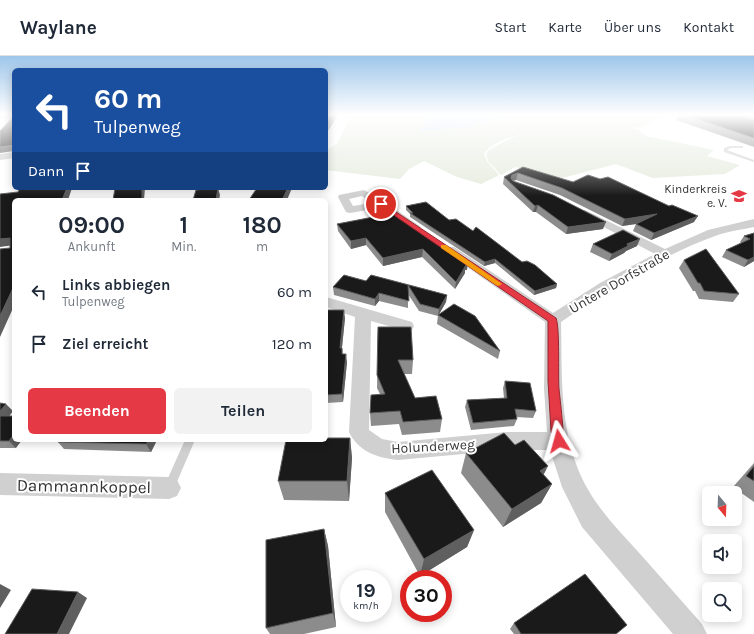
<!DOCTYPE html>
<html lang="de">
<meta charset="utf-8">
<style>
:root{--surface:#fff;--page:#f2f2f3;--text:#1f2937;--muted:#747a83;--line:#e0e1e3;--accent:#e63946}
body{margin:0;font-family:Karla,sans-serif;background:var(--page);color:var(--text);height:100vh;display:flex;flex-direction:column;font-size:15px;white-space:nowrap}
*{box-sizing:border-box;margin:0}
p{font-size:13px;color:var(--muted)}
.icon{flex:none;width:22px;height:22px;fill:none;stroke:currentColor;stroke-width:2;stroke-linecap:round;stroke-linejoin:round}
.map{position:relative;flex:1;overflow:hidden}
.panel{position:absolute;left:12px;top:142px;width:316px;height:244px;display:flex;flex-direction:column;background:var(--surface);border-radius:6px;box-shadow:0 2px 10px #0003}
.panel>*{flex:none}
.top-card{position:absolute;left:12px;top:12px;width:316px;height:122px;border-radius:6px;box-shadow:0 2px 10px #0003;background:#1a4fa0;color:#fff;overflow:hidden}
.needle{width:26px;rotate:161deg}
.controls{position:absolute;left:702px;top:430px;display:grid;gap:8px}
.controls a{display:grid;place-items:center;width:40px;height:40px;border-radius:6px;background:var(--surface);box-shadow:0 2px 10px #0003;font-size:20px}
.speed{position:absolute;left:340px;top:514px;display:flex;gap:8px;font-size:20px;font-weight:700;text-align:center}
.speed>*{display:grid;place-content:center;width:52px;height:52px;border-radius:50%;background:var(--surface);box-shadow:0 2px 10px #0003;line-height:1}
.speed small{font-size:10px;font-weight:400}
.speed .limit{border:6px solid #d22;background:#fff;color:#111}
.pin{position:absolute;display:grid;place-items:center;width:34px;height:34px;color:#fff;margin:-17px;border:2px solid #fff;border-radius:50%;box-shadow:0 1px 4px #0007}
.me{position:absolute;width:44px;margin:-22px;rotate:352deg;stroke-linejoin:round;filter:drop-shadow(0 0 3px #0008)}
.turn{display:flex;align-items:center;gap:14px;height:84px;padding:0 16px;font-size:18px}
.turn .icon{width:52px;height:52px;stroke-width:2.5}
.turn b{display:block;font-size:28px;line-height:34px}
.then{display:flex;align-items:center;height:38px;padding:0 16px;background:#0003;gap:8px;font-size:15px}
.eta{display:flex;justify-content:space-evenly;align-items:center;height:68px;text-align:center}
.eta b{font-size:24px;font-weight:700;line-height:28px}
.cta{display:flex;gap:8px;margin-top:auto;padding:8px 16px}
.cta a{flex:1;height:46px;border-radius:6px;background:var(--accent);color:#fff;font-size:16px;font-weight:700;line-height:46px;text-align:center}
.cta a+a{background:var(--page);color:var(--text)}
ul{padding:0;list-style:none}
li{display:flex;align-items:center;gap:12px;height:52px;padding:0 16px}
li div{flex:1}
li b{display:block;font-size:15px}
li em{font-style:normal}
header{display:flex;align-items:center;gap:24px;box-sizing:border-box;height:56px;padding:0 20px;background:var(--surface);border-bottom:1px solid var(--line)}
header strong{font-size:19px}
nav{display:flex;gap:22px;margin-inline-start:auto;font-size:14px}
.map>svg:first-child{display:block}
.green{fill:#e6ecdf}
.water{fill:#cfe2ee}
.lines{fill:none;stroke-linecap:round;stroke-linejoin:round}
.service{fill:#d0d0d0;fill-rule:evenodd}
.minor{fill:#d0d0d0;fill-rule:evenodd}
.wall{fill:#8c8c8c}
.shaded-wall{fill:#5f5f5f}
.building{fill:#1a1a1a;stroke:#5f5f5f}
.route{fill:#e63946;stroke:#96252e}
.slow{fill:#f59e0b}
.labels{text-anchor:middle;stroke-width:4;stroke-linejoin:round;paint-order:stroke}
.far-poi-label{font-size:12px;fill:#333;stroke:#fff;text-anchor:end}
.street-label{font-size:14px;fill:#333;stroke:#fff}
.near-street-label{font-size:17px;fill:#333;stroke:#fff}
</style>
<header>
<strong>Waylane</strong>
<nav><a>Start</a><a>Karte</a><a>Über uns</a><a>Kontakt</a></nav>
</header>
<div class="map">
<svg width="754" height="578" viewBox="0 0 754 578">
<rect width="100%" height="100%" fill="#fff"/>
<path class="green" d="M347 59H424L427 65 424 66 425 71 420 75 474 71 478 67 500 63 501 59H667L642 71 627 72 637 73 646 80 714 94 707 100 740 109 725 118 653 122 616 108 558 123 515 111 501 119 488 105 486 98 489 94 511 82 531 76C515 80 494 84 484 98L487 105 499 119 481 128 457 121 424 105 409 113 400 123 326 114V94L337 88 349 64 346 60Z"/>
<path class="water" d="M424 59H501L504 62 478 67 474 71 420 75V73L425 71 424 66 427 65Z"/>
<g class="lines">
<path class="service" d="M730 90H743V92H731L727 94 754 104V106L724 96V92Z
M185 384H195L173 435 169 436 165 435 164 431Z"/>
<path class="minor" d="M0 59H14V62L0 63Z
M14 96V102L0 104V98Z
M364 134 385 146 421 171 419 174H411L379 152 350 157 346 156 338 141 339 139ZM362 140 371 147 353 150 349 143Z
M585 154 665 193 708 174 754 163V171C741 174 728 175 715 180 660 200 610 233 561 266 562 309 560 354 572 395 584 440 612 467 642 500 662 523 682 545 702 568L707 578H673L582 471 562 431 550 394H507L398 404C377 402 358 395 349 376L355 261 326 251V241L412 266 414 270 412 274 406 275 371 265 369 374 382 383 398 386 507 376H547L544 333 545 266 443 194 444 191H454L553 257 600 227 655 198 581 159 579 157 581 155Z
M0 417 169 421 177 424 181 432 177 440 169 443 0 439Z"/>
</g>
<path class="wall" d="M678 59H754V91L676 64Z
M523 111 694 166 651 184 633 175 636 168H637L622 170 560 139 516 124 513 125 603 173 566 178 536 156H533L503 128 504 121Z
M406 150 449 164 473 175 557 228 556 232 534 239 495 207 484 210 410 161V158L406 154Z
M394 157 467 214H465V217L455 233 422 201 383 210 366 189 351 193 338 175 337 168Z
M754 177V205L744 211 722 201 726 194 741 187 740 186 744 180Z
M593 188 637 190 626 195 624 197 609 205 590 196Z
M684 204 739 238 733 246 699 243 695 235H693L679 212Z
M371 219 447 239 446 246 438 260 419 255 408 238V252L379 245 375 250 334 239 333 231 366 225Z
M326 254 345 262 342 292 343 298 347 306 343 346 326 347Z
M438 259 500 295 498 303 437 268Z
M378 271 413 304 412 318H404L415 342 442 363 440 376 402 379 399 368 371 370 370 357 380 338 377 332Z
M505 325 536 355 533 362 516 361 517 363 514 370 471 374 465 351 467 344 504 342 503 332Z
M0 347 13 355 9 360 16 392H0Z
M350 382 352 402 349 445 284 444 278 425Z
M157 384 151 396 64 393 58 386Z
M466 397 544 419 552 428 541 447 503 471 461 417Z
M754 407V446L733 431Z
M385 437 474 474 467 491 420 520 385 456Z
M324 473 328 490 336 571 304 578H270L266 572Z
M514 567 616 578H514L510 573Z"/>
<path class="shaded-wall" d="M335 59H338L326 78V73Z
M14 89V95L0 97V91Z
M518 117 516 124 511 125 510 129 512 119Z
M67 132H72L68 144H62Z
M142 132H145L144 144H142Z
M218 132 220 139 219 144H216Z
M288 132H292L287 144H282Z
M538 149 536 156H533L535 150Z
M657 158 654 165 622 170 625 163Z
M698 160 694 166 651 184 654 177Z
M606 166 603 173 566 178 568 171Z
M10 182 14 189 0 191V183Z
M366 182V189L351 193V185Z
M640 183 637 190 626 195 624 197 609 205 612 198 627 188Z
M423 193 422 201 383 210V202Z
M754 201V205L744 211 748 204Z
M495 203V207L484 210 485 206Z
M468 206 467 214H465V217L455 233 456 226 464 207Z
M557 228 556 232 534 239 535 235Z
M14 230V250L0 281V260Z
M379 237V245L375 250V243Z
M447 239 446 246 438 260 439 253Z
M344 254 345 262 341 300 340 292Z
M346 298 347 306 343 346 342 338Z
M6 348 13 355 4 367 0 363V355Z
M14 378V384H22L16 392 9 385Z
M350 382 352 402 349 445 347 425Z
M149 384H157L151 396 146 388Z
M548 410 538 430 540 415Z
M552 428 541 447 503 471 512 453Z
M324 473 328 490 336 571 333 557Z
M474 474 467 491 420 520 424 503Z
M0 528 11 534 0 552Z
M78 536 87 542 69 578H57Z"/>
<path class="building" d="M326 59H335L326 73Z
M685 59H739L754 64V82Z
M11 63H14V89L0 91V75Z
M523 111 573 126 588 119 600 123 608 121 669 150 672 149 698 160 654 177 636 168 657 158 625 163 562 132 518 117 512 119 511 122 513 125 553 139 606 166 568 171 538 149 535 150 504 121Z
M20 132H67L62 144H14V230L0 260V193L10 192V182L0 183V138L18 136Z
M115 132H142V144H113Z
M218 132 216 144H193L196 134Z
M257 132H288L282 144H249Z
M426 146 449 164 456 163 473 175 476 171 522 206 527 205 535 209 557 228 535 235 495 203 485 206 410 157H413L406 150Z
M394 157 468 206 464 207 466 209 456 226 423 193 383 202 366 182 351 185 337 168Z
M623 174 640 183 627 188 628 190 612 198 593 188Z
M754 177V201L748 204 726 194 750 183 744 180Z
M706 193 739 238 704 235 700 227H698L684 204Z
M344 219 366 225 371 219 447 239 439 253 420 248 408 229 409 245 379 237 375 243 333 231Z
M454 248 475 260 500 295 438 259Z
M326 254H344L340 292H342V298H346L342 338 326 339Z
M378 271H411L413 304H398L415 342 436 340 442 363 403 366 400 355 370 357 371 339 385 338 377 319Z
M505 325 530 327 536 355 515 353 517 363 473 367 467 344 507 342Z
M0 347 6 348 0 355Z
M0 360H14V378L9 385H0Z
M504 377 515 389 524 384 548 410 540 415 552 428 512 453 466 397Z
M326 382H350L347 425H278L286 384H326Z
M59 384H149L146 388 58 386Z
M754 410V425L746 420Z
M432 414 474 474 424 503 385 437Z
M324 473 333 557 266 572V484Z
M585 518 627 569 616 578H521L514 567Z
M32 533 78 536 57 578H5Z"/>
<linearGradient id="sky" x2="0" y2="1"><stop stop-color="#9ec6ea"/><stop offset="0.42" stop-color="#fff"/><stop offset="1" stop-color="#fff" stop-opacity="0"/></linearGradient>
<rect width="754" height="140" fill="url(#sky)"/>
<path class="route" d="M381 146 556 262C560 272 558 318 559 333 560 342 565 384 563 389L559 390 555 389 551 375 548 325V265L379 149V147Z"/>
<path class="slow" d="M441 189H446L502 228 498 230 496 229 441 192Z"/>
<defs>
<symbol id="school-bare" viewBox="-9 -9 18 18"><path d="M0-5L7-2L0 1L-7-2ZM-4 1L0 2.5L4 1V4Q0 6-4 4Z" fill="#e63946" stroke="#fff" stroke-width="2.5" paint-order="stroke"/></symbol>
</defs>
<g fill-rule="evenodd">
<use href="#school-bare" x="728" y="129" width="22" height="22"/>
</g>
<g class="labels">
<g class="far-poi-label">
<text x="727" y="137">Kinderkreis<tspan x="727" dy="14">e. V.</tspan></text>
</g>
<g class="street-label">
<text transform="translate(619 225) rotate(-30)" y="5">Untere Dorfstraße</text>
<text transform="translate(433 390) rotate(-3)" y="5">Holunderweg</text>
</g>
<g class="near-street-label">
<text transform="translate(84 430) rotate(1)" y="6">Dammannkoppel</text>
</g>
</g>
</svg>
<div class="controls">
<a><svg class="needle" viewBox="-14 -14 28 28"><path d="M0-13l5 13h-10z" fill="#e53935"/><path d="M0 13l5-13h-10z" fill="#747a83"/></svg></a>
<a><svg class="icon" aria-label="sound" viewBox="0 0 24 24"><path d="M4 9h4l5-4v14l-5-4H4zM17 9q2 3 0 6"/></svg></a>
<a><svg class="icon" aria-label="search" viewBox="0 0 24 24"><circle cx="10" cy="10" r="6"/><path d="M15 15l6 6"/></svg></a>
</div>
<div class="speed"><div>19<small>km/h</small></div><div class="limit">30</div></div>
<div class="pin" style="left:381px;top:148px;background:#d93025"><svg class="icon" aria-label="arrive" viewBox="0 0 24 24"><path d="M6 21V4h12l-3 4 3 4H6"/></svg></div>
<svg class="me" style="left:559px;top:385px" viewBox="-20 -20 40 40"><path d="M0-17L14 15 0 8-14 15z" fill="#e63946" stroke="#fff" stroke-width="4"/></svg>
<div class="top-card">
<div class="turn"><svg class="icon" aria-label="left" viewBox="0 0 24 24"><path d="M17 20v-9H6M10 6l-5 5 5 5"/></svg><div><b>60 m</b>Tulpenweg</div></div>
<div class="then">Dann<svg class="icon" aria-label="arrive" viewBox="0 0 24 24"><path d="M6 21V4h12l-3 4 3 4H6"/></svg></div>
</div>
<section class="panel">
<div class="eta">
<div><b>09:00</b><p>Ankunft</p></div>
<div><b>1</b><p>Min.</p></div>
<div><b>180</b><p>m</p></div>
</div>
<ul>
<li><svg class="icon" aria-label="left" viewBox="0 0 24 24"><path d="M17 20v-9H6M10 6l-5 5 5 5"/></svg><div><b>Links abbiegen</b><p>Tulpenweg</p></div><em>60 m</em></li>
<li><svg class="icon" aria-label="arrive" viewBox="0 0 24 24"><path d="M6 21V4h12l-3 4 3 4H6"/></svg><div><b>Ziel erreicht</b></div><em>120 m</em></li>
</ul>
<div class="cta"><a>Beenden</a><a>Teilen</a></div>
</section>
</div>
